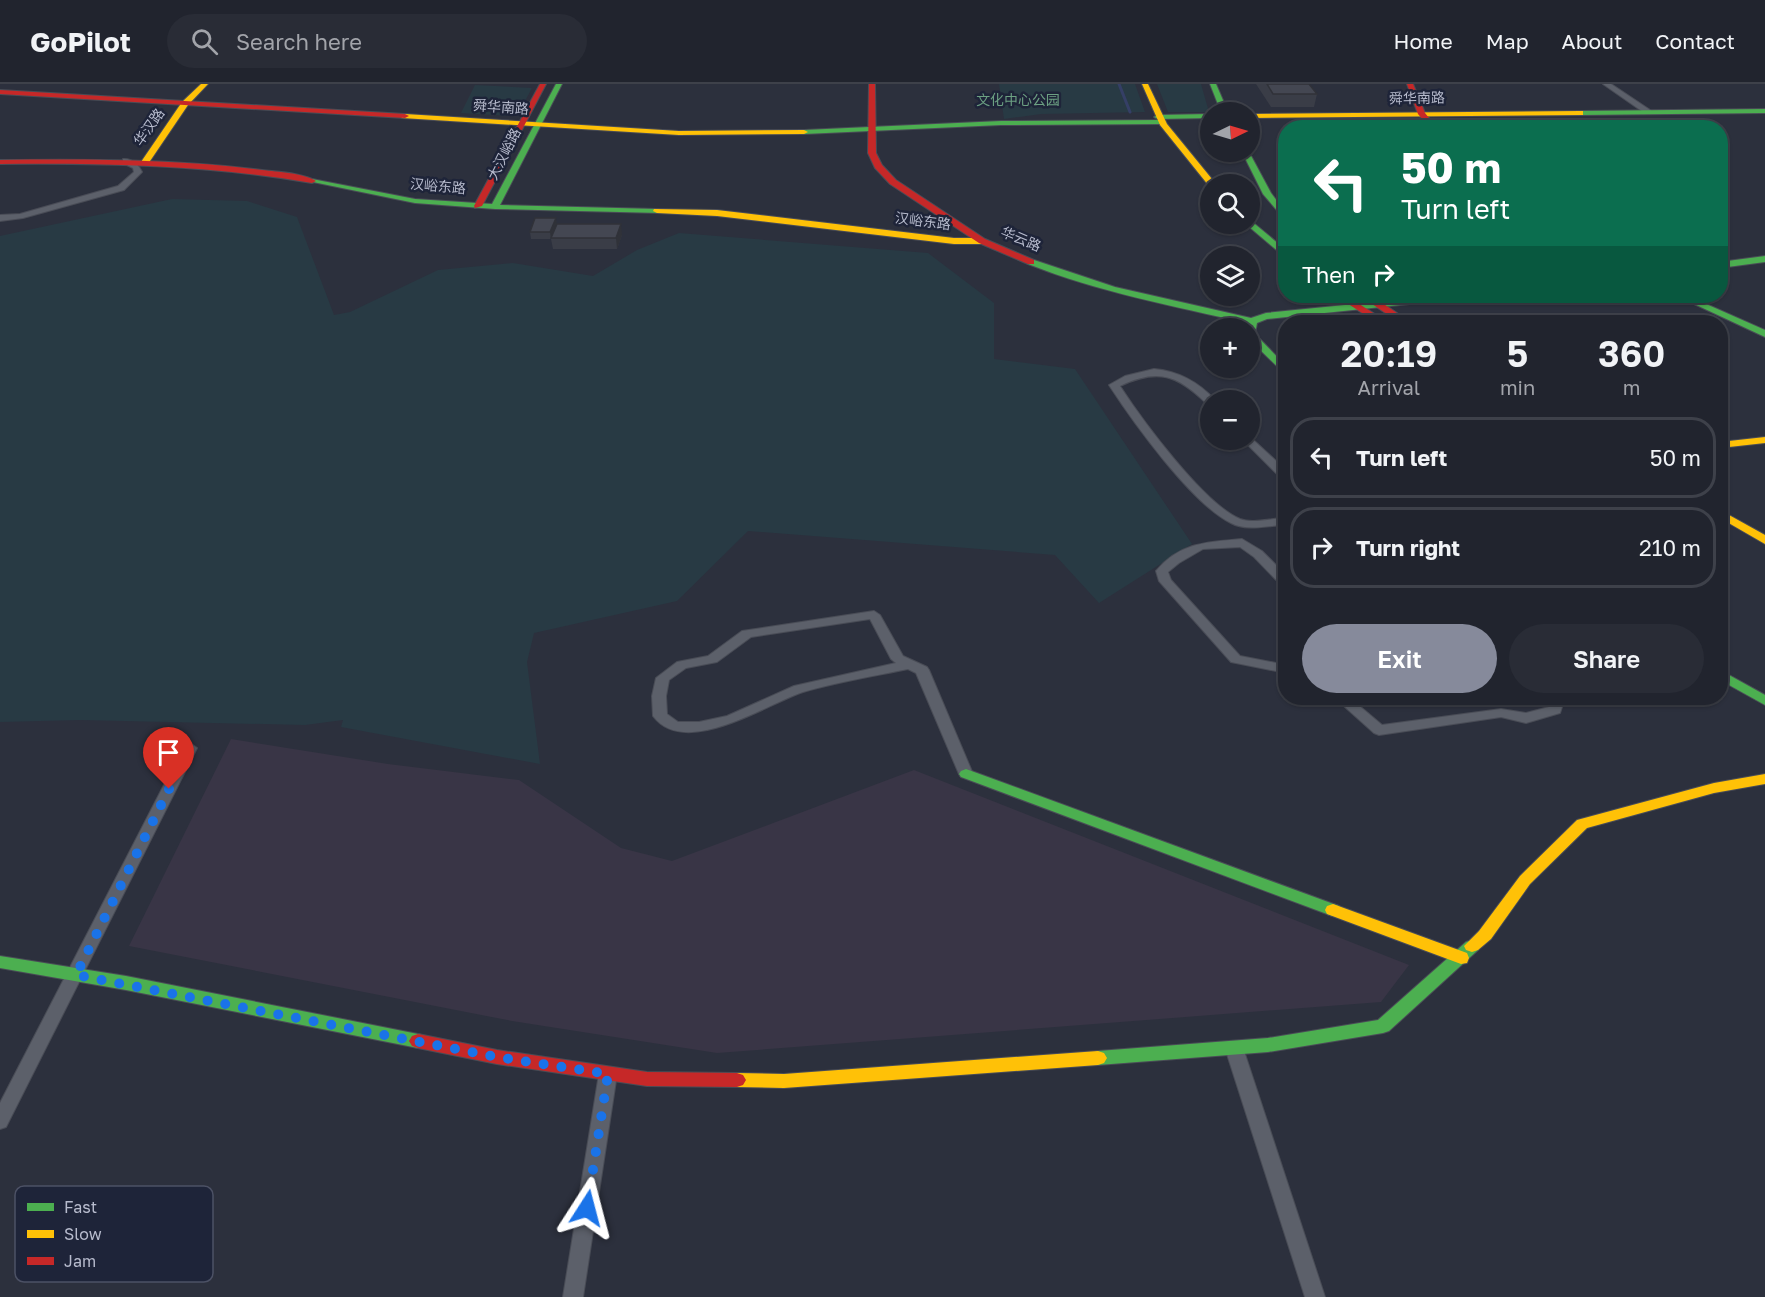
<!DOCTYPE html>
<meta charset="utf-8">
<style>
:root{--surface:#21242e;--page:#292c36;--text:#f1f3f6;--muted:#a2a4aa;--line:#3e414a;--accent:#868a9b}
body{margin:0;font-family:"Golos Text","Noto Sans SC",sans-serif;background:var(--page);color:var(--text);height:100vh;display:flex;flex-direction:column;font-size:22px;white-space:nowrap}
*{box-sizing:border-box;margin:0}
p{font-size:20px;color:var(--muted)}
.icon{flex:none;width:33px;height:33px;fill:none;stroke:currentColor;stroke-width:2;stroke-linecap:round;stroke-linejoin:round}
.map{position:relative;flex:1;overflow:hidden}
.sheet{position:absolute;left:1278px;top:231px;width:450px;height:390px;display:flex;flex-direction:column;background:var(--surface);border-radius:24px;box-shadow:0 2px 4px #0004,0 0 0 2px var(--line)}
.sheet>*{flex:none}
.guide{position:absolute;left:1278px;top:36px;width:450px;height:183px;border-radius:24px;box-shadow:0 2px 4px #0004,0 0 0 2px var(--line);background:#0b6e4f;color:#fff;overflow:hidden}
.needle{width:39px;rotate:85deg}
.fabs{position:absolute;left:1200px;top:18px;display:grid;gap:12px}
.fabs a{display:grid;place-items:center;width:60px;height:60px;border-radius:50%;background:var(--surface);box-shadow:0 2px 4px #0004,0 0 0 2px var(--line);font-size:30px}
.pin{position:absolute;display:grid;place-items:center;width:51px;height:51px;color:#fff;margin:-62px -26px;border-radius:50% 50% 50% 0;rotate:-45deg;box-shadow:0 0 6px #0007}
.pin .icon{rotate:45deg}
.me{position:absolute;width:66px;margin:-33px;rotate:9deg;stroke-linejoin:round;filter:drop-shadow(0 0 4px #0008)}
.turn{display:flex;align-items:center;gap:21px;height:126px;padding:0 24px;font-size:27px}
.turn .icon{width:78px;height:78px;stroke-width:2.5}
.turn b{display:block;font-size:42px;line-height:51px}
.then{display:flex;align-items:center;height:57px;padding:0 24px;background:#0003;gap:12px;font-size:22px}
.eta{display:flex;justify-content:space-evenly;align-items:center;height:102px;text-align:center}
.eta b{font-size:36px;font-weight:600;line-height:42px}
.action{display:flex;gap:12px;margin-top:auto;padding:12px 24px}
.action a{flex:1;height:69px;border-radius:36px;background:var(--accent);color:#fff;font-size:24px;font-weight:600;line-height:69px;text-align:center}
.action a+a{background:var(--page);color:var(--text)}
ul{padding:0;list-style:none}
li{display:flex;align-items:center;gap:18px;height:81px;margin:0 12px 9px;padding:0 12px;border:3px solid var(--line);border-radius:24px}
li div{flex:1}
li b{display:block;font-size:22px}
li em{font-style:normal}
header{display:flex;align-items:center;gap:36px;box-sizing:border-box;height:84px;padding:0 30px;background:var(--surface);border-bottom:2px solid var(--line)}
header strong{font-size:28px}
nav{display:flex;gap:33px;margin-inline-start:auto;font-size:21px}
.search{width:420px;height:54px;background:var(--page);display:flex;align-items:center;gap:15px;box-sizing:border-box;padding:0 21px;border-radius:33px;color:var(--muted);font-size:22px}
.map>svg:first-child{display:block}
.medical{fill:#393546}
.green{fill:#283a44}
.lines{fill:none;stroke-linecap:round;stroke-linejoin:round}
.stream{stroke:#353f66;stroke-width:3}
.street-casing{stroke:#494c56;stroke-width:2}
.fast-casing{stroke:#494c56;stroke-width:2}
.slow-casing{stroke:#494c56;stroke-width:2}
.jam-casing{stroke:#494c56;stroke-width:2}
.street{fill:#5c606a;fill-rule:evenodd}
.fast{fill:#4caf50;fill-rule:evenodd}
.slow{fill:#ffc107;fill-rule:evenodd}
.jam{fill:#c62828;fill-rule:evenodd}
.wall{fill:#3a3d47}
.shaded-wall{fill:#303239}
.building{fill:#444752;stroke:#303239;stroke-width:1.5}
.route{stroke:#1a73e8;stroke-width:10;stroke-dasharray:0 18}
.labels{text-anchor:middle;stroke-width:5;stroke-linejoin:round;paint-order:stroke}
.far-street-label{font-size:14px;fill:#b7bbcd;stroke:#1e2439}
.far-park-label{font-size:14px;fill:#6ca082;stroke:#1e2439}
.key{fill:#1e2439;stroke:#4c5165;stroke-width:1.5}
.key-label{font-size:16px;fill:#b7bbcd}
</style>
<header>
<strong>GoPilot</strong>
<div class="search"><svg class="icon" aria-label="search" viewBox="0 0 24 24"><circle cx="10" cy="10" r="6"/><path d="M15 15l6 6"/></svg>Search here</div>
<nav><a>Home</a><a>Map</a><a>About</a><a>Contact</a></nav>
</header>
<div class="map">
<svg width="1765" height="1213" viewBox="0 0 1765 1213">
<rect width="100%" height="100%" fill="#2c303d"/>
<path class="medical" d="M231 655 388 680 519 696 621 764 672 777 914 686 1409 881 1381 918 717 969 512 937 129 862Z"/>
<path class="green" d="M999 0H1135L1145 28 1041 30 1004 35Z
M1157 0H1201L1209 28H1168Z
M475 1 532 4 518 30 512 32 461 29Z
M172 115 247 117 297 133 334 231 350 228 438 186 513 179 593 192 637 166 679 149 928 169 994 219V275L1075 285 1192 460 1099 519 1055 471 748 447 677 517 534 549 527 578 540 680 341 643 343 636 305 641 80 636 0 638V152Z"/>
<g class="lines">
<path class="stream" d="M1119 0 1130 28"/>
<defs>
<path id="street" d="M1603 0H1611L1653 28 1646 30Z
M123 75C132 74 139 81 142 88L124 106 23 134 0 137V131L20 130 118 102 134 88 133 84 123 79Z
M1154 285C1179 287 1198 298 1215 316H1210V320L1206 319C1177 291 1158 284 1120 302 1142 336 1204 420 1240 435 1253 440 1271 434 1286 434V441C1268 441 1248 448 1231 439 1192 420 1133 338 1109 301L1125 292Z
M1250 353 1286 386V396L1282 395 1243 356H1250Z
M1242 455 1262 467 1286 491V503L1282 502 1254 473 1240 463 1203 465 1179 479 1168 488 1171 496 1240 572 1286 581V589L1231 578 1159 497 1156 487C1180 458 1208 458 1242 455Z
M874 527 880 531 903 572 927 583 929 586 973 690 971 693H961L959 690 916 589 908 585C874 592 837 598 803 608 767 620 685 675 653 632L652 612 656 594 677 578 708 572 742 547ZM870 535 891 575 896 579 794 602 727 632 699 638H678L667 630 666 612 669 596 686 584 717 578 751 553Z
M1335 614H1350L1382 641 1501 625 1526 629 1549 623 1552 614H1565L1560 629 1526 639 1501 633 1379 651 1374 649Z
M190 659 197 664 6 1043 0 1045V1019L183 664Z
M1234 957 1240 959 1243 964 1325 1213H1305L1225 964 1228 959Z
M608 983 614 985 617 990 583 1213H563L599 990 602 985Z"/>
<path id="fast" d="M556 0H562L500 121 657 125 661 127 660 129 495 125 415 119 308 97 312 95 415 115 492 120Z
M1210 0H1216L1228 28H1221Z
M1765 25V29L1580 31 1576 29 1580 27Z
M1210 30V34L1158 35 1154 33 1158 31Z
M1161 36 1165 38 1164 40 1001 41 804 50 800 48 804 46 1001 37Z
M1242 68H1249L1271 109 1286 129V137L1263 110Z
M1250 136 1286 166V174L1247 141Z
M1765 172V178L1720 184V178Z
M1028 176H1034L1115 203 1251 234 1266 229 1435 212H1462L1457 215 1267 235 1257 239 1255 250 1286 282V291L1250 256 1247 239C1173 222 1099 208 1028 180Z
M1677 212H1688L1765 246V253Z
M1720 586 1765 611V621L1720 596Z
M966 685 1339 822 1341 826 1339 830 1333 832 1327 830 961 693 959 690 961 687Z
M1472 856 1478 858 1480 862 1478 866 1389 947 1383 949 1268 968 1098 981 1092 979 1089 974 1092 969 1098 967 1268 954 1378 936 1466 858Z
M0 872 126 892 418 950 424 952 427 957 424 962 418 964 126 906 0 884Z"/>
<path id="slow" d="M201 0H208L188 21 148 80H142L141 78 182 18Z
M1142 0H1148L1167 40 1216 100 1209 102 1160 41Z
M1580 27H1583V31L1250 34V30Z
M405 30 679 47 804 46 808 48 804 50 679 51 402 34 401 32Z
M654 125 717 126 954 154H982L986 157 982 160H954L717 132 657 129 653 127Z
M1765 353V359L1720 364V358Z
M1720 426 1765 451V460L1720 434Z
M1765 690V700L1714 709 1587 744 1530 800 1491 855 1478 866 1472 868 1466 866 1464 862 1479 847 1520 792 1577 736 1714 699Z
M1333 820 1467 869 1469 874 1467 879 1461 880 1327 830 1325 826 1327 822Z
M1098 967 1104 969 1107 974 1104 979 1098 981 784 1004 737 1003 731 1001 728 996 731 991 737 989 784 990Z"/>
<path id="jam" d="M540 0H546L482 122 475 124 474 122Z
M869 0H875L876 69 882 81 896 96 985 155 1034 176V180H1028L979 159 890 100 875 84 868 69Z
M1407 0H1413L1425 29 1437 44H1430L1418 30Z
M0 6 405 30 409 32 405 34 0 10Z
M0 76C88 75 175 75 262 86 278 88 303 89 316 97L312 99C208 81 105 79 0 80Z
M1336 212H1347L1387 238H1376Z
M1369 214H1375L1410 238H1399L1369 218Z
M418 950 497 966 647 988 737 989 743 991 746 996 743 1001 737 1003 647 1002 497 980 418 964 412 962 409 957 412 952Z"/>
</defs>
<use href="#street" class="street-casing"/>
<use href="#fast" class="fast-casing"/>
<use href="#slow" class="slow-casing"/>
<use href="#jam" class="jam-casing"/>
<use href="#street" class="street"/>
<use href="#fast" class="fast"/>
<use href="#slow" class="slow"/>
<use href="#jam" class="jam"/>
</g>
<path class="wall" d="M1256 0H1309L1317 10 1314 23H1271Z
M556 141 622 151 617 165H553L551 155H531L530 148Z"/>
<path class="shaded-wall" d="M556 134 557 141 551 155 550 148Z
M621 140 622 151 617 165 616 154Z"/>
<path class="building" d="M1267 0H1309L1317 10H1273Z
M535 134H556L550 148H530Z
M557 140H621L616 154H551Z"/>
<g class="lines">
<path class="route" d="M169 705 76 891 497 973 608 990 587 1124"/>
</g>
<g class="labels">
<g class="far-street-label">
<text transform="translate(1417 14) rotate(-1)" y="5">舜华南路</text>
<text transform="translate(501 23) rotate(4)" y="5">舜华南路</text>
<text transform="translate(149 43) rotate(-55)" y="5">华汉路</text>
<text transform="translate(504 70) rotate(-63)" y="5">大汉峪路</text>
<text transform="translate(438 102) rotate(5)" y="5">汉峪东路</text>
<text transform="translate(923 137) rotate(7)" y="5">汉峪东路</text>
<text transform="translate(1021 155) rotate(23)" y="5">华云路</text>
</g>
<g class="far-park-label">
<text x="1018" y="21">文化中心公园</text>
</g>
</g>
<rect x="15" y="1102" width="198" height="96" rx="9" class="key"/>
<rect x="27" y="1119" width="27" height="8" fill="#4caf50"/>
<rect x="27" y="1146" width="27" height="8" fill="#ffc107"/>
<rect x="27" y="1173" width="27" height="8" fill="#c62828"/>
<g class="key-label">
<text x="64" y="1129">Fast</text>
<text x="64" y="1156">Slow</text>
<text x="64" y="1183">Jam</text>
</g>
</svg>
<div class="fabs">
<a><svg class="needle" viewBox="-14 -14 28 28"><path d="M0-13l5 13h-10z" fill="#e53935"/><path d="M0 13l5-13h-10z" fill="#a2a4aa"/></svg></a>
<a><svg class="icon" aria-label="search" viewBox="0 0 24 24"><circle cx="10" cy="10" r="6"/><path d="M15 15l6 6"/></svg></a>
<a><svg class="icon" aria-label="layers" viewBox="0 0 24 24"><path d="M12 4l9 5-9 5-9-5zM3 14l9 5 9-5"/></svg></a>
<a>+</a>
<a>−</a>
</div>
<div class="pin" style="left:169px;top:705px;background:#d93025"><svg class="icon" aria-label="arrive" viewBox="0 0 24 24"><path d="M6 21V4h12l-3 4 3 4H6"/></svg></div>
<svg class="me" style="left:587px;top:1124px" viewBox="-20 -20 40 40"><path d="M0-17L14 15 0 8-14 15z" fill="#1a73e8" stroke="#fff" stroke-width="4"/></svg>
<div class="guide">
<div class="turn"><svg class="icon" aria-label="left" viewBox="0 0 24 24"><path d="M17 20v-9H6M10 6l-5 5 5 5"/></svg><div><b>50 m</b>Turn left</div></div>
<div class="then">Then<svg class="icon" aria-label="right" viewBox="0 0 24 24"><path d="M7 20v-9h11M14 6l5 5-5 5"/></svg></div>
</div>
<section class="sheet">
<div class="eta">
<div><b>20:19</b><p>Arrival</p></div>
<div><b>5</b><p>min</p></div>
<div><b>360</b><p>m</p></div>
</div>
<ul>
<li><svg class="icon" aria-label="left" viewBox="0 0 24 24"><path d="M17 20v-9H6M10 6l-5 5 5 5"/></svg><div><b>Turn left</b></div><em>50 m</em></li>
<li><svg class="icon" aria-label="right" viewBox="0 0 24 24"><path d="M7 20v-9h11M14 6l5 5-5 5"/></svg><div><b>Turn right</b></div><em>210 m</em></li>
</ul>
<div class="action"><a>Exit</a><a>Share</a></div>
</section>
</div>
